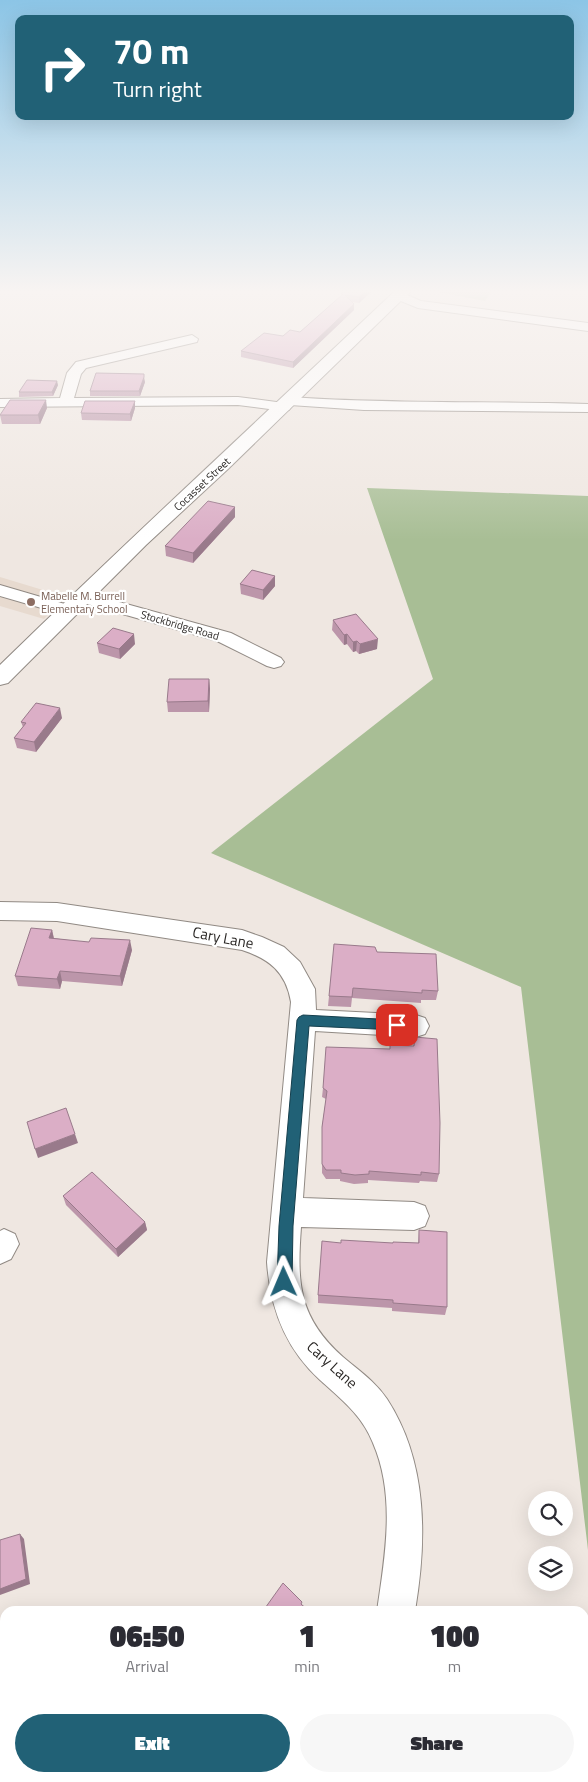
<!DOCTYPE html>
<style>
:root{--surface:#fff;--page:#f7f7f7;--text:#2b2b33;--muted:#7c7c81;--accent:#216176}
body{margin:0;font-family:"Titillium Web",sans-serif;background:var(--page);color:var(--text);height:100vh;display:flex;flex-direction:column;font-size:19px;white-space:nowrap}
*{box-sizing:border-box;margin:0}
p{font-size:16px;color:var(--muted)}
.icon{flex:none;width:28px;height:28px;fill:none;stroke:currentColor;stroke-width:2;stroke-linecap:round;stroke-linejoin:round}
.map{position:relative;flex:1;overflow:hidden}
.details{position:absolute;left:0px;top:1606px;width:589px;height:176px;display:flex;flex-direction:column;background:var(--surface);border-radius:15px 15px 0 0;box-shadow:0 5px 20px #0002}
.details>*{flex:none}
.top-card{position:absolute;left:15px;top:15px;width:559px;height:105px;border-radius:10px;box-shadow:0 5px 20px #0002;background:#216176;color:#fff;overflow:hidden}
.buttons{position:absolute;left:528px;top:1491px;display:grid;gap:10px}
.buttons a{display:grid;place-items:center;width:45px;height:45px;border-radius:50%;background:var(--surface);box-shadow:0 5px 20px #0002;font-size:25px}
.pin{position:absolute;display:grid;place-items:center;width:42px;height:42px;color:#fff;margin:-21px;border-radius:10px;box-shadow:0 2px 8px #0006}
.me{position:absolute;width:55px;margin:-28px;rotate:359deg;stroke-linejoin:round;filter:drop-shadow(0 0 4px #0008)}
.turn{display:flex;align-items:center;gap:18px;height:105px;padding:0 15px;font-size:22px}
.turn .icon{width:65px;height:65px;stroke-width:2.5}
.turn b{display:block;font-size:35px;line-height:42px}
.eta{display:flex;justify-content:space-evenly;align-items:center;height:85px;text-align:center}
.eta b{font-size:30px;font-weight:800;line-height:35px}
.cta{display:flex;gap:10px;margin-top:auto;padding:10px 15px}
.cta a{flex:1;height:58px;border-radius:30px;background:var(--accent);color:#fff;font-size:20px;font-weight:800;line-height:58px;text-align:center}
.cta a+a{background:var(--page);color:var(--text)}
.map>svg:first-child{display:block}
.built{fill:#e7dacf}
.green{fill:#b3c6a4}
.forest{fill:#a8be95}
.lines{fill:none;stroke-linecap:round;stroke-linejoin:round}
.minor-casing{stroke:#918a84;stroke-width:2}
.major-casing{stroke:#918a84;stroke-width:2}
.minor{fill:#fff;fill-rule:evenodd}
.major{fill:#fff;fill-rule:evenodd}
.wall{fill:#bc96aa}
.shaded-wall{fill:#997a8b}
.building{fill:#dbaec6;stroke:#997a8b}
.route{fill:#216176;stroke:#153f4d}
.education-dot{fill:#8d6e63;stroke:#fff;stroke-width:2}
.labels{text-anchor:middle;stroke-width:4.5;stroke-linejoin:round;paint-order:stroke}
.far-street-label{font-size:11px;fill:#2a2725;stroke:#fff}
.far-education-label{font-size:11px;fill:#785e54;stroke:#fff;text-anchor:start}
.near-street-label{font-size:15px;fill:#2a2725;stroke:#fff}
</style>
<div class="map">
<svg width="588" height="1782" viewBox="0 0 588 1782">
<rect width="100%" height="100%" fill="#efe7e1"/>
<path class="built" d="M0 577 66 597 44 619 0 606Z"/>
<path class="green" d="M427 290H492L485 301Z"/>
<path class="forest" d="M367 488 588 496V1550L521 987 211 853 433 679Z"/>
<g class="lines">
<defs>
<path id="minor" d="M400 292 421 301 588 323V331L418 308 396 299 394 296 396 293Z
M192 335 198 339 197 342 86 368 81 374 74 398 238 397 284 403 283 401 285 398 290 397C389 404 489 401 588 404V412L364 410 290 405 291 407 289 410 284 411 238 405 0 407V399L60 398 67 373 76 362Z
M0 585 75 607 78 611 75 615 69 616 0 596Z
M83 592 231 633 281 658 284 662 281 666 274 668 267 666 217 641 77 601 74 597 77 593Z
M0 902 57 903 242 930 262 937 284 947 300 962 315 989 316 1010 416 1015 425 1018 429 1026 425 1034 416 1037 315 1031 303 1198 414 1202 425 1206 429 1216 425 1226 414 1230 301 1227C297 1283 298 1317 343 1357 358 1370 375 1381 387 1399 428 1462 427 1540 415 1611H377C385 1556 396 1496 373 1443 362 1415 341 1399 320 1380 285 1348 270 1308 267 1262L291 1002C286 972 269 959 242 950L57 921 0 920Z
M4 1229 15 1234 19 1244 11 1259 0 1264V1231Z
M304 1778H348L346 1782H302Z"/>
<path id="major" d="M396 290H412L228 469 146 545 8 683 0 685V665C130 538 264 415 396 290Z"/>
</defs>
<use href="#minor" class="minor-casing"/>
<use href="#major" class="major-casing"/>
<use href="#minor" class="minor"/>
<use href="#major" class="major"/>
</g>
<path class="wall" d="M373 290 359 303 352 302 354 310 293 368 241 357V351L300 332 341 296V294Z
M145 382 140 396H90V391Z
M58 385 53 396 19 397V392Z
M47 408 40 424H2L0 415Z
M135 408 131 421 82 420 81 413Z
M235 507V517L193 563 166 556 165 546Z
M275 576V586L263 600 241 594 240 584Z
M333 620 377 649 359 654 356 651 353 652 347 644 344 645 332 630Z
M97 643 135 644 120 659 99 653Z
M209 679 210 689 209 712H168L167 702Z
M62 718 36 752 17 748 14 738 23 727 21 722Z
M52 930 54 938 132 950 122 986 62 981 60 989 18 986 15 976Z
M377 952 438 991 436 1000H421V1003L352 998 351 1007 328 1006 329 996Z
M415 1037 439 1174 437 1182 420 1181 419 1183 368 1180V1183L354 1184 340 1181V1179H326L322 1173V1127L326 1099 322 1097 323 1088 390 1049V1045L413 1046Z
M63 1196 145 1222 147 1230 118 1257 66 1205Z
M419 1230 447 1307 445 1315 392 1311V1308L318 1303V1295L393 1243H418Z"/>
<path class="shaded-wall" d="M367 290H373L359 303V297Z
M354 304V310L293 368V362Z
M144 377 145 382 140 396 139 391Z
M57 381 58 385 53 396 52 392Z
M46 400 47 408 40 424 38 415Z
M135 401V408L131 421 130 414Z
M235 507V517L193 563V553Z
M275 576V586L263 600V590Z
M134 634 135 644 120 659 119 649Z
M347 634V644L344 645V635Z
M378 639 377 649 359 654 360 644Z
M357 641 356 651 353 652V642Z
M209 679 210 689 209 712 208 701Z
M60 708 62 718 36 752 34 742Z
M52 930 54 940 49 938Z
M130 940 132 950 122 986 120 976Z
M60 971 62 981 60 989 57 979Z
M75 1134 78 1143 38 1158 35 1149Z
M145 1222 147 1230 118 1257 116 1249Z
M20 1534 24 1539 30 1584 0 1595V1589Z"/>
<path class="building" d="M343 290H367L359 297 345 295 354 304 293 362 241 351 264 333 283 336 290 330 300 332 343 294H341Z
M96 373 144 374V377L139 391H90Z
M27 380 57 381 52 392H19Z
M10 400H46L38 415H0Z
M85 401H135L130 414 81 413Z
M208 501 235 507 193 553 165 546Z
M252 570 275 576 263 590 240 584Z
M356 614 378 639 360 644 357 641 353 642 347 634 344 635 333 620Z
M113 628 134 634 119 649 97 643Z
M169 679H209L208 701 167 702Z
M36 703 60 708 34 742 14 738 26 723 21 722Z
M31 928 52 930 49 938 89 942 91 938 130 940 120 976 60 971 57 979 15 976Z
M334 944 375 947 377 952 436 954 438 991 422 990V993L353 988 352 997 329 996Z
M415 1037 437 1039 440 1123 439 1174 421 1172V1175L369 1171V1174L355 1175 341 1173V1170H326L322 1164V1127L327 1091 323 1088 326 1047 390 1049V1045L414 1046Z
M66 1108 75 1134 35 1149 27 1122Z
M92 1172 145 1222 116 1249 63 1196Z
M419 1230 447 1232V1307L393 1303V1300L318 1295 322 1241 341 1243V1240L393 1243V1242L419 1243Z
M20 1534 26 1579 0 1589V1540Z
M283 1583 302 1602 301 1604 309 1611H263Z
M90 1778H252L254 1781 253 1782H85Z
M392 1778 398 1782H390Z"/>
<linearGradient id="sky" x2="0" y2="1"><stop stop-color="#8cc5e6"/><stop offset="0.54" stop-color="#f8f4f2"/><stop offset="1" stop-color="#f8f4f2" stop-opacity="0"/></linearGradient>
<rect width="588" height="540" fill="url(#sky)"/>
<path class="route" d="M303 1015 397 1020 401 1021 403 1025 401 1028 397 1030 309 1026 293 1226 292 1282 290 1288 284 1290 279 1288 277 1282 279 1226 297 1020 299 1017Z"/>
<circle class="education-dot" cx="31" cy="602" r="5"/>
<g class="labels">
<g class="far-street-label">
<text transform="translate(202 484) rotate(-43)" y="4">Cocasset Street</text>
<text transform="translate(180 625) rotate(16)" y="4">Stockbridge Road</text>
</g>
<g class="far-education-label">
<text x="41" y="600">Mabelle M. Burrell<tspan x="41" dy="13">Elementary School</tspan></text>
</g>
<g class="near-street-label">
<text transform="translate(223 938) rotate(11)" y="5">Cary Lane</text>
<text transform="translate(332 1365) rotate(42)" y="5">Cary Lane</text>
</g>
</g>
</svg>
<div class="buttons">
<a><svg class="icon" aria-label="search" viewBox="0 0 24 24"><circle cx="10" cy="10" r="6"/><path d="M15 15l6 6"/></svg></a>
<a><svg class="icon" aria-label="layers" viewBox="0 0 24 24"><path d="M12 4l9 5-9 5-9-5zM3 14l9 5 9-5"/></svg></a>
</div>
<div class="pin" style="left:397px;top:1025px;background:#d93025"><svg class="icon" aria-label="arrive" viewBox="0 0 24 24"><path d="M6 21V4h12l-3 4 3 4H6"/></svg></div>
<svg class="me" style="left:284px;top:1282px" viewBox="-20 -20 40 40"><path d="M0-17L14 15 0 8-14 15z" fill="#216176" stroke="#fff" stroke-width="4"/></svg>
<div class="top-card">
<div class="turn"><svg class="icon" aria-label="right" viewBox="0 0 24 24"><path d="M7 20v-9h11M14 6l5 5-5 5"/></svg><div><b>70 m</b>Turn right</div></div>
</div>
<section class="details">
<div class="eta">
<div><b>06:50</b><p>Arrival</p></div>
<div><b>1</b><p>min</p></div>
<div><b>100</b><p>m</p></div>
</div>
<div class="cta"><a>Exit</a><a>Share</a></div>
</section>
</div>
